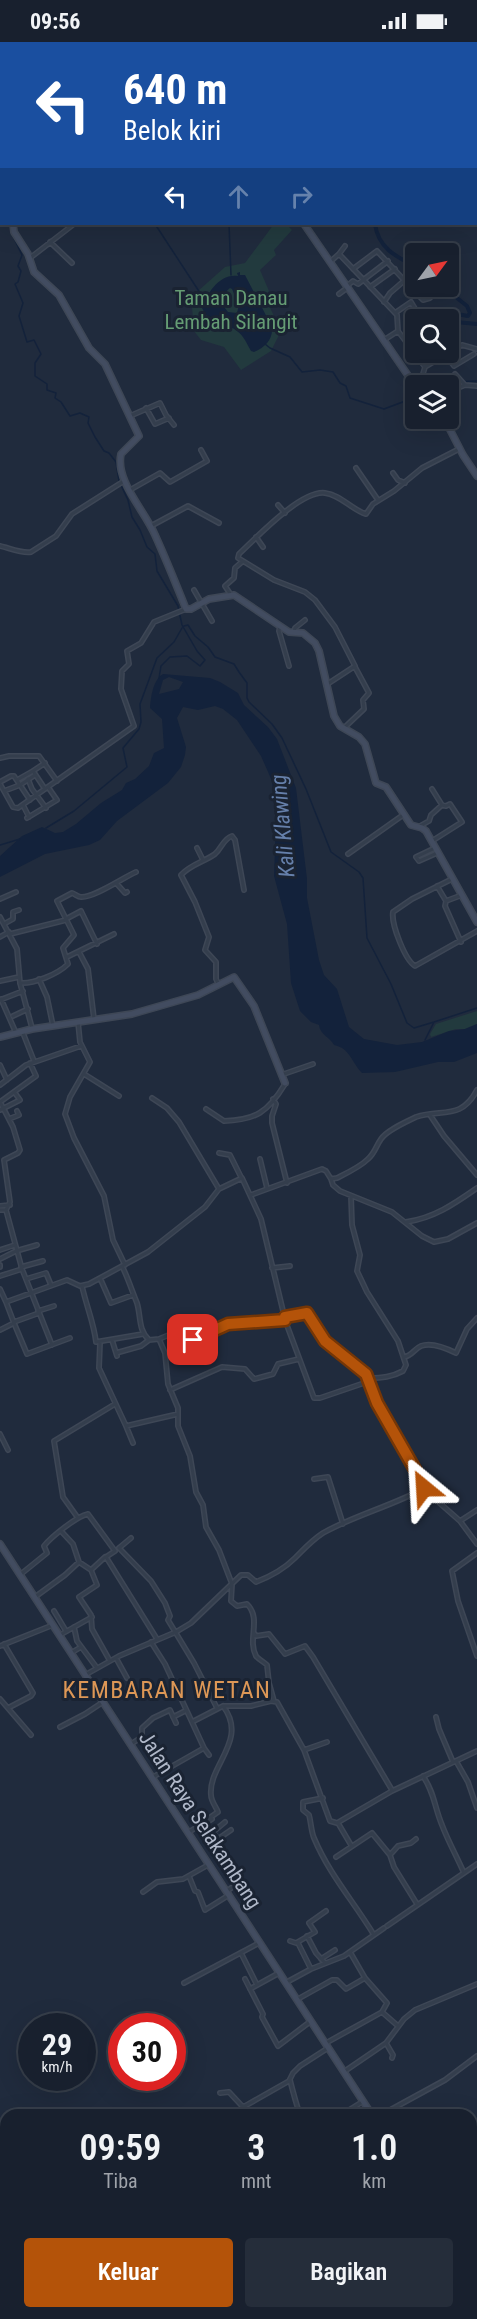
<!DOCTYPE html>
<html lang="id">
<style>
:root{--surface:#18202e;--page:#252d3a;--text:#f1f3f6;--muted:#9fa3aa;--line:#363e4a;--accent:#b45309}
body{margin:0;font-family:"Roboto Condensed",sans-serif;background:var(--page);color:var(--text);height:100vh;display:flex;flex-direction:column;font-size:22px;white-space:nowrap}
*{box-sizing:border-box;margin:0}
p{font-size:20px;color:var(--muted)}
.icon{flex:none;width:33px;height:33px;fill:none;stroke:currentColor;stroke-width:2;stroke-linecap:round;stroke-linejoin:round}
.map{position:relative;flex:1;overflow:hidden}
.drawer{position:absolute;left:0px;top:2067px;width:477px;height:210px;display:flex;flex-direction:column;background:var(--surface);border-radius:18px 18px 0 0;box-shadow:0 6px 24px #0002,0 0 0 2px var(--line)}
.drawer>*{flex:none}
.banner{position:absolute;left:0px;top:0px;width:477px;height:183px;box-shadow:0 6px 24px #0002,0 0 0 2px var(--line);background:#1a4fa0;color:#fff;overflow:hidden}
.needle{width:39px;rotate:57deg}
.fabs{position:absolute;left:405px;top:201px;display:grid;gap:12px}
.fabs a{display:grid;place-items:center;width:54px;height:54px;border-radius:6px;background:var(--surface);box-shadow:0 6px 24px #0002,0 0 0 2px var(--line);font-size:30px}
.speed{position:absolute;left:18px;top:1971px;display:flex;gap:12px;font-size:30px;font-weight:700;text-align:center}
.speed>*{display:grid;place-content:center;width:78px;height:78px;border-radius:50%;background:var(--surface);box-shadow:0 6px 24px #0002,0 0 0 2px var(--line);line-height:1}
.speed small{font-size:15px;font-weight:400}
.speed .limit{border:9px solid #d22;background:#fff;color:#111}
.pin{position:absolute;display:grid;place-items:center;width:51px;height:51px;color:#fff;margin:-26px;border-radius:12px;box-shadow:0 3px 9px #0006}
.me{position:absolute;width:66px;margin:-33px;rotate:333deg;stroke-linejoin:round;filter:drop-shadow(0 0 4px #0008)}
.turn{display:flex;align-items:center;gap:21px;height:126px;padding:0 24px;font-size:27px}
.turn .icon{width:78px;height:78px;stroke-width:2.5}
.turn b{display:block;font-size:42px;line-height:51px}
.lanes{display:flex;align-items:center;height:57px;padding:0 24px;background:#0003;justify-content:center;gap:30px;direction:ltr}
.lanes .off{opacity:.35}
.eta{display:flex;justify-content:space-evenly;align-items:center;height:102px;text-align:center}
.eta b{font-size:36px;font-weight:600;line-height:42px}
.cta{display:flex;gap:12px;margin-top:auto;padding:12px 24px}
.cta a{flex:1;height:69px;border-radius:6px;background:var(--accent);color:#fff;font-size:24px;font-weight:600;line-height:69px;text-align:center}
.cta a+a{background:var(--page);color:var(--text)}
.status{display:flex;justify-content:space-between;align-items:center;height:42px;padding:0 30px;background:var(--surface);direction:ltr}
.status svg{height:16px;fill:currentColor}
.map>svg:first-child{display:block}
.green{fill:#223a3e}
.water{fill:#13223b;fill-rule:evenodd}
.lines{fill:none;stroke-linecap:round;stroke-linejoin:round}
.stream{stroke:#13223b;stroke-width:1.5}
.river{stroke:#13223b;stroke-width:4}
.street-casing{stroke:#3e4756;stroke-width:6}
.secondary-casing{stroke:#3e4756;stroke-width:8}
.primary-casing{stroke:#3e4756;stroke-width:9}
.street{stroke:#343e4d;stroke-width:3}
.secondary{stroke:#424c60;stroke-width:5}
.primary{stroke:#525c6d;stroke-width:6}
.route-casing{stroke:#753606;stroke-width:15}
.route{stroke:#b45309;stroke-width:10}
.labels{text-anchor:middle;stroke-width:6;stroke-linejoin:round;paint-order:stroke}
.park-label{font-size:21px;fill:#659c74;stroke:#1a2332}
.street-label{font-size:21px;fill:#b0b8c9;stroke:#1a2332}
.water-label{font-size:22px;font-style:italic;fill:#6680ab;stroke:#1a2332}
.quarter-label{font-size:24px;letter-spacing:1.5px;fill:#dd9756;stroke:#1a2332}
</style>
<div class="status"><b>09:56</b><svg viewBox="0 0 49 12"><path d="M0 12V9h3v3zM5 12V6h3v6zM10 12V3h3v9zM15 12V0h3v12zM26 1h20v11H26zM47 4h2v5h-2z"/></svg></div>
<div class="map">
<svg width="477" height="2277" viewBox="0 0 477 2277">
<rect width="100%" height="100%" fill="#202b3d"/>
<path class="green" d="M274 182H286L292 188 274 208 276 213 260 228 269 249 265 255 281 289 271 309 241 328 224 305 201 298 194 289 192 265 198 249 225 225 245 221Z
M477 969V982L465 987H456L431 995 430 992 436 982Z"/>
<path class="water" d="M240 230V233H245L272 285C273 298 265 305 254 310L251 309C247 302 244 294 237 289 225 279 211 285 202 266 207 251 220 231 238 234L237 231ZM230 246 232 247 239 263 237 271 228 270 221 261V254Z
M163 632 210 636 220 640 238 651 244 663 268 685 277 697 296 746 307 837V856L319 918 324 933 337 947 349 985 364 997 397 1003 422 1000 449 989 465 987 477 982V1011L454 1020H438L395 1030 362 1031C352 1021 350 1006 334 1003 330 995 320 993 319 983L311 980 300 969 291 941 287 882 274 834 276 776 272 739 261 714 237 678 223 667 215 664 198 668 183 665 177 676 186 705 185 713 181 725 168 741 117 779 100 798 89 803 45 812 0 835V814L22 794 42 785 55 791 63 790 76 782 101 761 122 748 126 741 135 737 149 724 154 711 164 706 162 677 150 666C151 654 153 638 163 632ZM169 635 183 640 179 647 159 652 163 638Z"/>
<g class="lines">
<path class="stream" d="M2 167V168
M10 182 13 194 22 213 18 224 21 229 18 240 15 242 23 261 19 274 27 300 34 298 41 312 35 321V334L47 342V348L56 351 55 356 61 360 70 374 80 371 89 375 88 381 95 395 104 409 109 411 116 420 119 439 128 458 132 475 140 488 147 505 155 512 157 529 178 564 182 583 197 609 205 618 200 624 187 614 170 615 161 624 159 636
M155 182 206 260
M229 182 231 233
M265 302 270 306 290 315 302 330 320 328 333 330 340 341 346 344 350 356 384 367 416 355
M436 344 453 340 477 339
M184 584 188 583 195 594 208 605 215 615 234 622 239 630 247 641V656L249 660 272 682 282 696 306 747 331 810 359 830 363 836 367 896 391 942 407 981 414 986 434 980
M46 786 74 769 127 725 123 706 139 687 141 680 140 662 157 616 174 600 182 586
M0 803 20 797
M425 998 434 980 477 966"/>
<path class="river" d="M315 2 316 0
M375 182C378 205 395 215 416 224
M442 244 467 264 470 271 468 274 457 272 452 275V277L456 280 477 282"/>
<defs>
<path id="street" d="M219 0 220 2
M233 0 234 2
M255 0 257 2
M0 1 2 3
M195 2 197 0
M207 2 208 0
M271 2 275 0
M0 16 2 18
M50 200 72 221
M339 212 345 204
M30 216 74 182
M330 220 339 212 397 273 398 289
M353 227 377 209 419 254 423 258 430 256
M347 244 353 239 358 242 388 219
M370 245 395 227
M339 252 347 246
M384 260 390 251 405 238
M395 271 411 260 422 278
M384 298 398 289 425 325 462 303 477 307
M443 310 454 324 474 312
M455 332 465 343
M415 344 422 335 425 325
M448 350 465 343 477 344
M146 366 155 382 169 376
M130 374 160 361 166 373 174 383
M356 426 378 458
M393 431 398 438 405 441
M130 448 160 431 170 440 207 419 201 408
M278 463 285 471
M151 484 188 464 219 481
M256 495 263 505
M0 504C9 506 23 512 31 510L56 494 72 472 124 439
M243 519 238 516 239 512C256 496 301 448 325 451 341 453 352 468 366 472L373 462 394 449 422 426 459 407
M194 548 212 579
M231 553 225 544 234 536 235 526 243 519 274 538 305 550 315 558 335 585 355 624 326 643
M280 584 279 589 289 624
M294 590 295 586 305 578
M344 686 364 667 363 658 369 651 355 625
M0 716 9 714H39L57 739
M33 729 45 721
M28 737 32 747 46 766
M17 738 33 729 45 747
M0 740 11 734H14L30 758
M0 742 13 765 18 766 134 684 121 647 122 629 129 622 127 609 141 601 154 580 186 567
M20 743 35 733
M4 749 20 743
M23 763 29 775
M27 776 57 758 48 745
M420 784 429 779 431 773 442 763
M432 799 462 780 450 762 446 764 442 763 432 747
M197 806 203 818
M435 806 416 815 419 819 437 811
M348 812 403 773
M452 837 412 857 393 870C391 882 405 918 415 924L477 889
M117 842 125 851 127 850
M437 844 446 859 462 853
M0 857 16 850
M446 859 445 864 461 900
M0 875 17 907 20 941 32 986
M66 877 81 869 97 902
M4 882 13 877V870L19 868
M10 892 66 878
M0 895 9 890
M79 910 88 927 94 977
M67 915 114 892
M39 937 47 955 53 984
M0 939 19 935
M20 941C34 942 58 932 68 922L63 906 74 893 57 859 72 851C75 852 78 855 81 855 94 856 124 835 136 830
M219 943 216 937V920L205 908 209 895 195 860 181 833C191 822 204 820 215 812 222 806 223 797 232 794L235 798 244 848
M1 957 16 991
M0 958 23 949
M13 974 28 967
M78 980 80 1000 90 1020 70 1055 65 1072 74 1096 104 1154 113 1198 125 1223
M23 991 34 1019
M0 1023 7 1038
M84 1032 119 1054
M281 1033 313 1022
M0 1043 26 1023 81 1004
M152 1056 167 1066 179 1080 219 1147
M273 1057 276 1062 272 1074V1081L287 1141
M206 1067 224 1079C256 1078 268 1070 285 1042
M0 1068 20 1058 15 1051
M430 1073 444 1094 477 1133
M9 1077 19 1073 17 1069
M219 1111 230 1113 241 1135
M260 1117 267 1146
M331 1137 333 1143 340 1149 392 1170 422 1194 434 1200 448 1197 477 1181
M251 1153 322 1127 326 1129 331 1137 337 1136C347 1131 360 1125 368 1117 375 1111 376 1104 381 1097 387 1088 406 1080 416 1075 441 1066 461 1079 477 1048
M351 1154 352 1183 360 1213 357 1229 367 1250 398 1299 406 1323 403 1329C392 1335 382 1336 369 1336
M0 1164 10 1163
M0 1168H6L22 1227 52 1303
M6 1168 10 1160 4 1118 18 1111 20 1108 13 1085 0 1060 36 1034 30 1021
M406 1180C434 1176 454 1162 477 1146
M0 1208 15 1203
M0 1217 16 1209 37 1203
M0 1223V1225
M122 1224C128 1236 132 1249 137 1261 141 1274 138 1288 149 1298L159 1297 165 1311 168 1342 178 1366V1384L190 1414 196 1450 203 1463 206 1485 219 1508 232 1542 231 1559 237 1564 247 1562C262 1577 247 1597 256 1614 258 1617 264 1620 267 1623L269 1641 274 1659
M21 1225 43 1219
M272 1226 290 1224
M0 1234 22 1227
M100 1236 111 1261 133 1253
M26 1237 46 1231 51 1243
M82 1244C86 1263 94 1281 96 1300L143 1292
M0 1247 6 1260 67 1238 80 1244 89 1242 148 1210 205 1165 219 1147 242 1136 261 1177 284 1273 287 1275 303 1272 309 1273 325 1299 366 1332 377 1361 422 1441 435 1457 460 1479 477 1502
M38 1269 54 1264
M285 1278 314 1356H320L370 1339
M14 1280 39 1271
M14 1281 27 1312 70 1296
M178 1284 191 1299 228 1282 285 1278V1277
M0 1288 14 1281 6 1260
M159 1297 181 1288
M112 1298 117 1314
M100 1301 99 1326 126 1384 178 1372
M116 1311 141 1304 149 1298
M404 1315C412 1314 414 1307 421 1304 431 1300 446 1306 456 1311L467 1287 477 1276
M170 1348 222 1325 245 1327 254 1337 273 1332 278 1322 299 1317
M126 1384 133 1401
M0 1392 8 1408
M314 1437 328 1435 343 1482
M78 1476 63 1455 54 1399 115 1362
M460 1479 477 1468
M61 1489 73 1502 79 1520 91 1528 97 1543 79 1555 91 1573 92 1587 110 1619
M119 1506 151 1539 165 1561 170 1574 168 1578 194 1621 217 1666
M119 1506 131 1496
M477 1511 452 1529 458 1559 477 1614
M91 1528 105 1515
M21 1532 47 1511 44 1504C51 1495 77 1474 88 1472L115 1509 106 1515 157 1597
M35 1555 65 1533 79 1520
M54 1569 66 1589
M74 1585 77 1599 97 1626
M254 1591 256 1594 269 1592 285 1612 305 1604 313 1615 392 1748
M60 1593 92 1575
M151 1600 165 1622 192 1680 223 1664H251L271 1659 277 1660 304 1708 330 1779 337 1781 392 1749 477 1709
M4 1602 33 1651 31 1654 8 1666
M0 1604 53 1583
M71 1611 81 1605
M116 1616 127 1636
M85 1633 119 1614 176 1590 191 1581 241 1533H248L256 1540C269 1535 285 1526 295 1516 304 1507 312 1498 323 1491 355 1473 392 1464 425 1446
M0 1657 31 1693
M173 1675 185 1669
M436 1675 439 1687 453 1720
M60 1685 85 1672 103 1660
M131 1702 142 1695V1686L153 1676 170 1668 176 1681
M204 1706 209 1713
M304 1708 327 1700
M456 1719 468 1740 477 1766
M423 1734C435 1752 434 1764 442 1783 448 1799 457 1815 464 1831
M153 1735 204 1706 192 1680
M212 1777 206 1781 218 1797 231 1788
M205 1779 218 1770C216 1765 211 1759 211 1753 208 1723 249 1698 223 1664
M338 1781 351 1803
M189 1790 205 1780
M213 1790 225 1780
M390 1813 394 1825 417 1862
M336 1815 372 1791 390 1813 398 1804 411 1801 416 1797
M189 1834 195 1849 198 1850 205 1868 229 1853
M227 1849 241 1839
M143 1850 157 1840 183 1837 208 1823
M387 1884 477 1822
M374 1893 384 1886
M307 1894 316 1911 325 1921
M290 1899 296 1901 315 1890 309 1881 326 1869
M298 1901 311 1927
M350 1910 365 1936 387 1961 382 1970 398 1984
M241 1911 257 1943
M321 1917 335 1908
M245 1937 263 1972 262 1975 278 2004 311 1979
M287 1940 311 1927 344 1914 374 1893C354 1860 329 1832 314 1796 311 1789 311 1780 309 1773L303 1768V1760L323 1756
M184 1941 259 1901
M250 1947 279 1931
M298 1957 332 1938H337L346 1947 365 1936
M326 2001 382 1970
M386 2001 393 2013 392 2016
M345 2029 386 2001 404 1977 415 1968 477 1942
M290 2038C293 2050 296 2061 300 2073
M220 2051 229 2050 242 2064H245L289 2039 293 2031 300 2024 328 2006
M341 2073 362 2060
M381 2073 445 2038 477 2014
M475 2153 477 2143
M472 2187 477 2196
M471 2227 477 2225
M134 2271 136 2275
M145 2271 147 2277
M335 2271 338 2277
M369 2271 371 2277
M420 2271 423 2277
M173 2272 174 2271
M407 2272 409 2275 417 2271
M421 2274 428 2271
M454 2274 455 2277
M192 2277 199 2272"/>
<path id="secondary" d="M185 0 187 2
M0 127 2 130
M13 182 14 190 28 212 34 230 59 253 89 306 105 322 139 394 121 412C115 439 145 469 155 493 166 517 176 542 186 567H191L209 557 234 553 289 590 303 591 315 601 319 609 334 674 340 684 359 695 365 702 376 741 386 745 411 783 422 786 426 789 477 880
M304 182 416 345
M444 376 463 413 477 434
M0 995 32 987 132 972 198 953 234 935 254 964 285 1041
M0 1502 372 2073
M0 2232 6 2233
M471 2240 477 2250
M110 2271 111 2276 121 2271
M184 2271 190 2277
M294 2277 299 2271"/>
<path id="primary" d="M37 2 39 0
M0 28 2 27"/>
</defs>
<use href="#street" class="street-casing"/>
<use href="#secondary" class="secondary-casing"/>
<use href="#primary" class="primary-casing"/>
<use href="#street" class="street"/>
<use href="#secondary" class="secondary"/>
<use href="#primary" class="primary"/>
</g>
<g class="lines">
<defs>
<path id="route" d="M193 1298 228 1282 285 1278V1275L307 1271 325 1299 366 1332 377 1361 425 1445 424 1446"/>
</defs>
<use href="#route" class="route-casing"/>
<use href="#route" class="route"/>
</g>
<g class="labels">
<g class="park-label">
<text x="231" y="263">Taman Danau<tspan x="231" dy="24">Lembah Silangit</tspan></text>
</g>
<g class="street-label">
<text transform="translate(200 1778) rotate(57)" y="7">Jalan Raya Selakambang</text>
</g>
<g class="water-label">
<text transform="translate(282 784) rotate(-95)" y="8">Kali Klawing</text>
</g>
<g class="quarter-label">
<text x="167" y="1656">KEMBARAN WETAN</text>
</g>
</g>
</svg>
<div class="fabs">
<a><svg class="needle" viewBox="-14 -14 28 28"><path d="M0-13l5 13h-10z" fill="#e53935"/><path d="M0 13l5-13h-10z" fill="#9fa3aa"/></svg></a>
<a><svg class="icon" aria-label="search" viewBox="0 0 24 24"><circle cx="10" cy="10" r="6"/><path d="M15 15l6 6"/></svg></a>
<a><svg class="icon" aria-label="layers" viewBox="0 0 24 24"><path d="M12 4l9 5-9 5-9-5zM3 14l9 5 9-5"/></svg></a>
</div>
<div class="speed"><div>29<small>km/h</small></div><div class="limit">30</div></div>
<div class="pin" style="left:193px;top:1298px;background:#d93025"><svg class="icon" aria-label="arrive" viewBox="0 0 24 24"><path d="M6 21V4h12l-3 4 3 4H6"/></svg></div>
<svg class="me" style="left:424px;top:1446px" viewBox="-20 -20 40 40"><path d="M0-17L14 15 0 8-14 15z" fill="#b45309" stroke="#fff" stroke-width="4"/></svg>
<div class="banner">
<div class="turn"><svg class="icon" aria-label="left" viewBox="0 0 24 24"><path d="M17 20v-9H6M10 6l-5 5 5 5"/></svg><div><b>640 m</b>Belok kiri</div></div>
<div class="lanes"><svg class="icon" aria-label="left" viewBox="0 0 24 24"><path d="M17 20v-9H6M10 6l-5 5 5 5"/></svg><svg class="icon off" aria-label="ahead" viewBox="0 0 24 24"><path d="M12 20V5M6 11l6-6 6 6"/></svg><svg class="icon off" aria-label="right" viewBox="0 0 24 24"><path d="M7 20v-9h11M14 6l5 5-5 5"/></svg></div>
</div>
<section class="drawer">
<div class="eta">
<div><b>09:59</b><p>Tiba</p></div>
<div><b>3</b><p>mnt</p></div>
<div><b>1.0</b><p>km</p></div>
</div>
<div class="cta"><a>Keluar</a><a>Bagikan</a></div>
</section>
</div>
